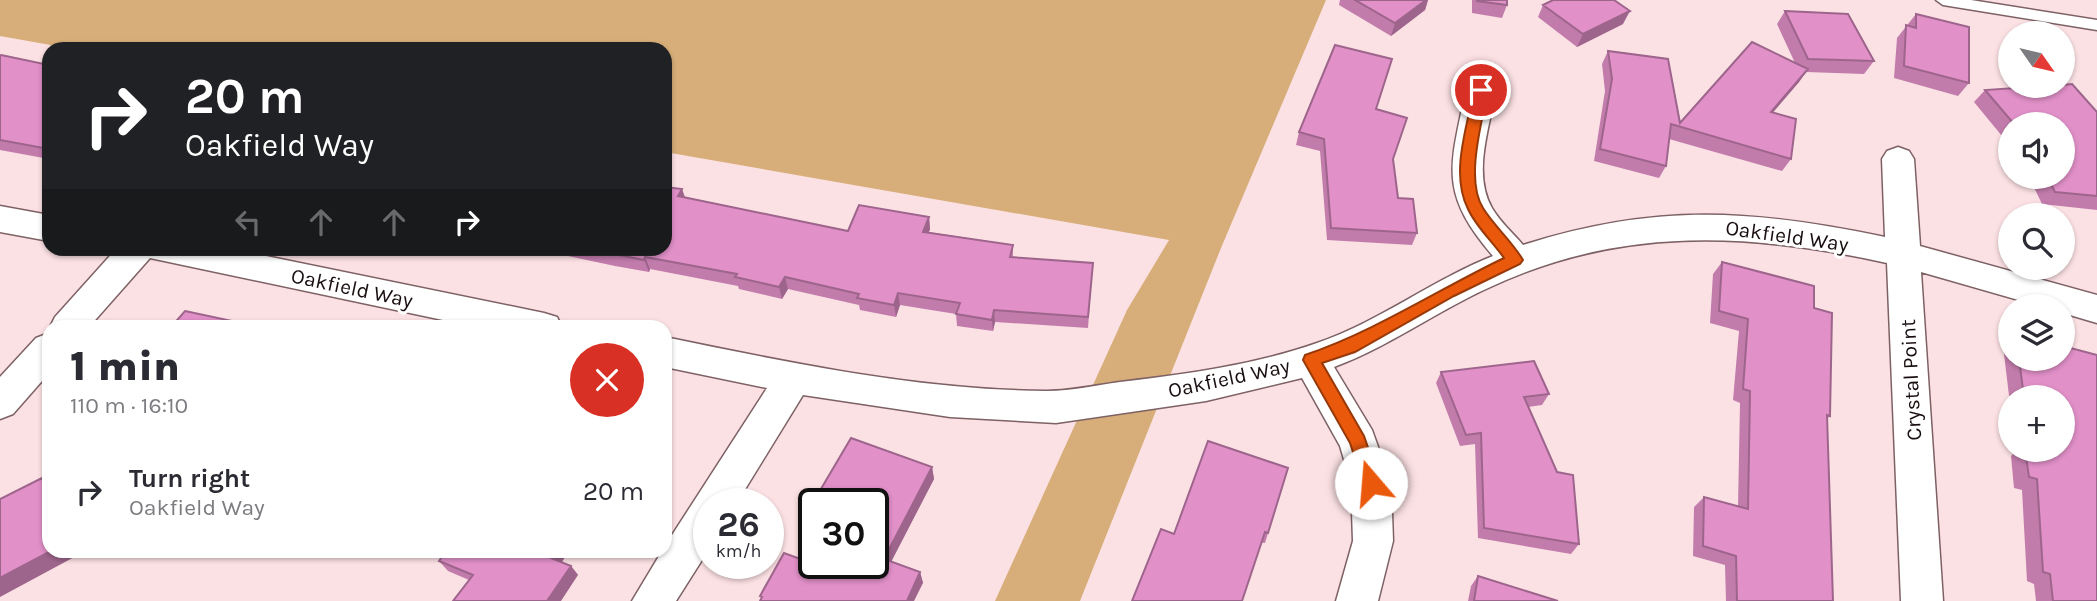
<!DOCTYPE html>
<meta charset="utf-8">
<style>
:root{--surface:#fff;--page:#f2f2f3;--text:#2b2b33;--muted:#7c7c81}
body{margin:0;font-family:Karla,sans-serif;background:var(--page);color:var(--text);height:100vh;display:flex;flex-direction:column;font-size:26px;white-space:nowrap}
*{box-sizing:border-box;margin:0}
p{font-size:23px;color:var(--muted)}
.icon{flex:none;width:38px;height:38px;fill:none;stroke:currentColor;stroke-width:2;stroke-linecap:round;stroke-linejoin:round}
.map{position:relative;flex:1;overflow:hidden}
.details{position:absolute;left:42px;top:320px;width:630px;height:238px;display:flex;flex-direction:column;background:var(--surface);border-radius:21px;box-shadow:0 2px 5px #0004}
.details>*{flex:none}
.guide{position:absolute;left:42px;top:42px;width:630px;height:214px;border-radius:21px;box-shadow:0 2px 5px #0004;background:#202124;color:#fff;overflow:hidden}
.needle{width:46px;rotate:124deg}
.fabs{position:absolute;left:1998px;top:21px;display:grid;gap:14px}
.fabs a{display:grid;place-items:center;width:77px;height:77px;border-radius:50%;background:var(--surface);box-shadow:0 2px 5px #0004;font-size:35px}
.speed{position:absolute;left:693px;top:488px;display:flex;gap:14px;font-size:35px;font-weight:700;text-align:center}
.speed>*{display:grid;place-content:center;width:91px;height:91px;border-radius:50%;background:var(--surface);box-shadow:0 2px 5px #0004;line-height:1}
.speed small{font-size:18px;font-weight:400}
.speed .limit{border:4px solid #111;border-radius:10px;background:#fff;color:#111}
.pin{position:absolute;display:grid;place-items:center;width:60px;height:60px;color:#fff;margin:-30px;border:4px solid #fff;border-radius:50%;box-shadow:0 2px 7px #0007}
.me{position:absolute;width:77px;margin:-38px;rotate:342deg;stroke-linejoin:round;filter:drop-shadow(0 0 5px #0008)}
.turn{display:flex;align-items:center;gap:24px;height:147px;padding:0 28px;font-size:32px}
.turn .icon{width:91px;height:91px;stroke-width:2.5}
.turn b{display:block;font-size:49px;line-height:60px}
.lanes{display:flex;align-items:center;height:66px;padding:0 28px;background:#0003;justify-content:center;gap:35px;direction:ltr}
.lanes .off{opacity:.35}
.round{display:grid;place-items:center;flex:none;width:74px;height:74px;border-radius:37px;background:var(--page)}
.headline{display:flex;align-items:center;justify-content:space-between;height:119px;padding:0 28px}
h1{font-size:42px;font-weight:800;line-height:52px}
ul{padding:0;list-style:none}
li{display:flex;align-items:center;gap:21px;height:105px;padding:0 28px}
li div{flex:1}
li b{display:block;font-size:26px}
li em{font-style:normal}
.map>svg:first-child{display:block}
.green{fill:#d7ae79}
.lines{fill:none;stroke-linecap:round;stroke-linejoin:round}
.service-casing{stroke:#7d6164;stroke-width:3}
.minor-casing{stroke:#7d6164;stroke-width:3}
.service{fill:#fff;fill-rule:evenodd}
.minor{fill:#fff;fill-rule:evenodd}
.wall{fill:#c27cac}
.shaded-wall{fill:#9e658c}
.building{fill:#e190c8;stroke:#9e658c;stroke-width:2}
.route{fill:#ea580c;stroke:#983908;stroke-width:2}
.labels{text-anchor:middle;stroke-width:6;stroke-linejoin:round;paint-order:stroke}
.street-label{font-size:21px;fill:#1a0f10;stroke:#fff}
</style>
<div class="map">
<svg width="2097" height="601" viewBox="0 0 2097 601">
<rect width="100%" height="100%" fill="#fce1e4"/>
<path class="green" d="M0 0H1326L1221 248 1080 601H995L1127 310 1169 240 665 152V49H73L0 36Z"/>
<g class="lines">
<defs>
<path id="service" d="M1936 0H1971L2097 20V30L1943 5Z"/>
<path id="minor" d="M1481 80 1492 83 1496 90C1490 126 1472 173 1492 208 1500 222 1513 233 1523 245 1655 203 1751 209 1885 237L1882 159 1887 151 1898 147 1909 151 1914 159 1920 246 2097 295V323L2063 313V306H2039L1921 272 1943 601H1901L1887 263C1747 232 1618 226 1486 289 1434 313 1388 347 1334 367L1372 430 1391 483 1393 541 1378 601H1336L1353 541 1351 483 1340 446 1302 378 1206 401 1056 423 950 417 803 395 736 504H709V549L676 601H632L662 551H665V546L767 388 665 367V337C791 363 918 390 1047 391 1072 391 1096 385 1120 382 1187 374 1254 365 1317 343 1379 322 1432 280 1493 256 1438 192 1450 167 1466 90L1470 83Z
M0 206 49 215V241L0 232Z
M117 248H227L544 313 557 317 562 327H476L150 258 89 327H50L55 317Z
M49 333V373L13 414 0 419V377L36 338Z"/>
</defs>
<use href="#service" class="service-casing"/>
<use href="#minor" class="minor-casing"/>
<use href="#service" class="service"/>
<use href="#minor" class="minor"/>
</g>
<path class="wall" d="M1340 0H1428L1425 10 1391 36 1339 5Z
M1472 0H1507V5L1502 18 1472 13Z
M1543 5 1623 24 1577 47 1538 17Z
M1785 11 1874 61 1864 74 1806 72 1799 82 1773 112 1791 159 1782 171 1669 139 1666 166 1659 178 1594 161 1605 91 1602 64 1608 51 1680 123 1795 63 1777 24Z
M1916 14 1969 83 1958 96 1894 78 1897 38Z
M0 56 49 65V159L0 150Z
M1985 90 2097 112V210L2042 204 2029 177H2063V124H2011V147L1974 102Z
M1299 132 1393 159 1398 198 1417 233 1412 245 1327 240 1320 151 1296 145Z
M682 189 685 197 848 231 929 217 930 229 929 232 1013 245V257L1093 263 1088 328 995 322 993 331 957 326 956 314 900 305 896 317 860 310 859 305 788 289 782 299 739 289 738 286 650 269 649 272 615 266 530 248H665Z
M1722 262 1814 308 1830 416 1827 419 1833 601H1726L1725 565 1693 556 1694 507 1704 497 1738 507 1740 403 1733 400 1739 331 1710 323 1713 274Z
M2011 339V359H2063L2097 601H2036L2034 584 2027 581 2022 490 2014 488 2011 456 2015 452V450H2063V397H2011V412L2003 346Z
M1441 372 1549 394 1542 405 1528 407 1579 544 1571 554 1478 538 1475 444 1460 446 1436 383Z
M932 467 934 479 891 561 920 572 923 583 762 599 760 596 803 560 873 504H817L815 499Z
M1288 468 1265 543 1174 534Z
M569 551 562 562 571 566 578 575 469 580 448 571 439 561Z
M1478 576 1558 601H1468L1471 586Z"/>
<path class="shaded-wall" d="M1426 0H1428L1425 10 1391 36 1395 23Z
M1630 11 1623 24 1577 47 1583 34Z
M1808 69 1799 82 1763 124 1771 112Z
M682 189 686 202 678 196Z
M929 217 930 229 924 244 923 232Z
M645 257 650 269 649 272 644 260Z
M785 277 788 289 782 299 779 287Z
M898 293 900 305 896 317 894 305Z
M994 310 995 322 993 331 992 320Z
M932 467 934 479 887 570 884 559Z
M42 478 49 483V501Z
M51 551H77L78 555 0 597V578Z
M555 551H569L558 567 551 558Z
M571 566 578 575 561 601H547Z
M920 572 923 583 914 601H907Z"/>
<path class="building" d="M1355 0H1426L1395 23Z
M1477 0H1507V5L1477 1Z
M1553 0H1614L1630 11 1583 34 1543 5Z
M1785 11 1848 14 1874 61 1808 59Z
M1916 14 1969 27V83L1904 66 1906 25 1916 28Z
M1752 42 1808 69 1771 112 1796 119 1791 159 1671 124 1666 166 1600 149 1612 79 1608 51 1668 59 1680 123Z
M1335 45 1392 59 1376 109 1407 118 1393 159 1398 198 1413 199 1417 233 1331 228 1324 139 1299 132Z
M1 55 49 65V149L0 140V56Z
M2072 84 2097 112V196L2055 192 2047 177H2063V124H2014L1985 90 2045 86H2063V85Z
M665 187 682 189 678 196 848 231 859 205 929 217 923 232 1013 245 1010 257 1093 263 1088 317 994 310 992 320 956 314 960 303 898 293 894 305 857 298 859 294 785 277 779 287 735 277 737 274 645 257 644 260 584 248H665Z
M1722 262 1814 286V308L1832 313 1830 416 1827 415 1833 601H1737L1736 556 1703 546 1704 497 1748 509 1750 391 1743 389 1748 319 1719 311Z
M185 311 251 325 249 327H171Z
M2063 346 2097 355V601H2053L2050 574 2043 572 2037 479 2029 477 2025 450H2063V397H2024L2019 359H2063Z
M1534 361 1549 394 1524 397 1557 472 1573 475 1579 544 1484 528 1481 433 1466 435 1441 372Z
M851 438 932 467 884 559 920 572 907 601H760L762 597 760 596 784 553 803 560 814 540V564H873V504H828L815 499Z
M1208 441 1288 468 1268 533 1265 532 1242 601H1132L1161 529 1174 534Z
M42 478 49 501V551H51L0 578V499Z
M446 551H555L551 558 571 566 547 601H453L473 575 439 561Z
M1478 576 1558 601H1474Z"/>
<path class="route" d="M1481 86 1488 90C1482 122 1465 180 1483 208 1494 226 1512 241 1523 260L1520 264 1454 296 1355 352 1322 363 1364 436 1380 483 1377 489 1371 491 1365 489 1350 443 1303 360 1305 355C1374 332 1439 289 1504 258 1493 242 1476 227 1468 209 1450 174 1467 127 1474 90Z"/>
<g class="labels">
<g class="street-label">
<text transform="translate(1787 236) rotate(8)" y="7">Oakfield Way</text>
<text transform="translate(352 288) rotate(12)" y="7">Oakfield Way</text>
<text transform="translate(1229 378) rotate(-12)" y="7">Oakfield Way</text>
<text transform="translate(1911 380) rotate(-93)" y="7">Crystal Point</text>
</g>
</g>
</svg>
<div class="fabs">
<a><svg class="needle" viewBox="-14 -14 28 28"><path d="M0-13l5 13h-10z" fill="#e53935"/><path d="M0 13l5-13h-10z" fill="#7c7c81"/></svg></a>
<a><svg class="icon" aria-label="sound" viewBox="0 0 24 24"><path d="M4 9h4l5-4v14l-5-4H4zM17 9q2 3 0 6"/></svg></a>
<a><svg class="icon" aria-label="search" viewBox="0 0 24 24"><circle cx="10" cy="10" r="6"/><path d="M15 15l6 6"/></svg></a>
<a><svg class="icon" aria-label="layers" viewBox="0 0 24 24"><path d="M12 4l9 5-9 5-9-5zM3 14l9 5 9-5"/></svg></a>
<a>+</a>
</div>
<div class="speed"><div>26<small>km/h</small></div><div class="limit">30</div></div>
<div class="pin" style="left:1481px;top:90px;background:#d93025"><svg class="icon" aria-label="arrive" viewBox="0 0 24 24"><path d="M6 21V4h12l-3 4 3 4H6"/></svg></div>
<svg class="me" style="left:1371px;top:483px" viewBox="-20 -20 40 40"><circle r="19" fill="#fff"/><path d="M0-13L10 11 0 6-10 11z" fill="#ea580c"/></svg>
<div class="guide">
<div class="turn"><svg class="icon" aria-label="right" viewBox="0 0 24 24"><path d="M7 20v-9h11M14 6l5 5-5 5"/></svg><div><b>20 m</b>Oakfield Way</div></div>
<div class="lanes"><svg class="icon off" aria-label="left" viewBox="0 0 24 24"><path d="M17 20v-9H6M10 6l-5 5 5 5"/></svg><svg class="icon off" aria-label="ahead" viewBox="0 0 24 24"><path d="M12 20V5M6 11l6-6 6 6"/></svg><svg class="icon off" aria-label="ahead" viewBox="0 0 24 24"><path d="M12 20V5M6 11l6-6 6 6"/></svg><svg class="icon" aria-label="right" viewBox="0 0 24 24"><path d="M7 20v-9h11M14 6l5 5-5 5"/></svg></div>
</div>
<section class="details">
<div class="headline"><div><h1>1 min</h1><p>110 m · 16:10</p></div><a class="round" style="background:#d93025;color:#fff"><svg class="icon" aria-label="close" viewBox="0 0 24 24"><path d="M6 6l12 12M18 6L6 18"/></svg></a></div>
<ul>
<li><svg class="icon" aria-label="right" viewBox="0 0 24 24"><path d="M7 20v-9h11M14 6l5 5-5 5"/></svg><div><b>Turn right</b><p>Oakfield Way</p></div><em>20 m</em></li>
</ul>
</section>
</div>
